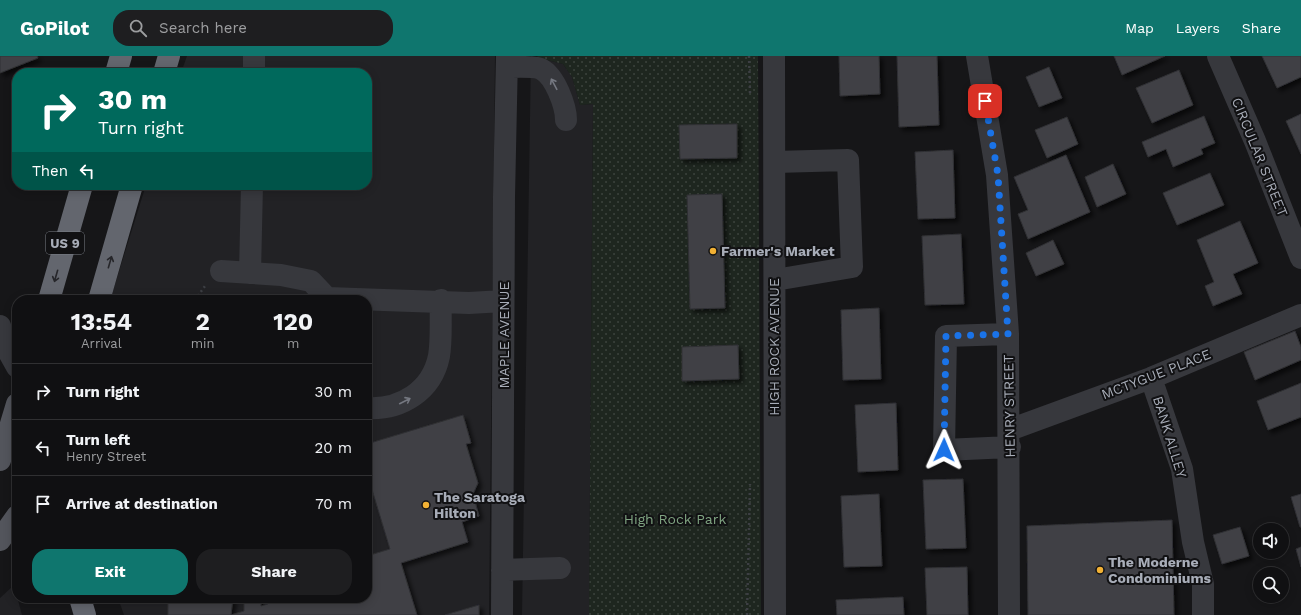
<!DOCTYPE html>
<style>
:root{--surface:#101012;--page:#1e1e20;--text:#f1f3f6;--muted:#9c9d9f;--line:#303032;--accent:#0f766e}
body{margin:0;font-family:"Work Sans",sans-serif;background:var(--page);color:var(--text);height:100vh;display:flex;flex-direction:column;font-size:15px;white-space:nowrap}
*{box-sizing:border-box;margin:0}
p{font-size:13px;color:var(--muted)}
.icon{flex:none;width:22px;height:22px;fill:none;stroke:currentColor;stroke-width:2;stroke-linecap:round;stroke-linejoin:round}
.map{position:relative;flex:1;overflow:hidden}
.side{position:absolute;left:12px;top:239px;width:360px;height:308px;display:flex;flex-direction:column;background:var(--surface);border-radius:16px;box-shadow:0 2px 10px #0003,0 0 0 1px var(--line)}
.side>*{flex:none}
.guide{position:absolute;left:12px;top:12px;width:360px;height:122px;border-radius:16px;box-shadow:0 2px 10px #0003,0 0 0 1px var(--line);background:#00695c;color:#fff;overflow:hidden}
.controls{position:absolute;left:1253px;top:467px;display:grid;gap:8px}
.controls a{display:grid;place-items:center;width:36px;height:36px;border-radius:50%;background:var(--surface);box-shadow:0 2px 10px #0003,0 0 0 1px var(--line);font-size:20px}
.pin{position:absolute;display:grid;place-items:center;width:34px;height:34px;color:#fff;margin:-17px;border-radius:8px;box-shadow:0 2px 6px #0006}
.me{position:absolute;width:44px;margin:-22px;rotate:1deg;stroke-linejoin:round;filter:drop-shadow(0 0 3px #0008)}
.turn{display:flex;align-items:center;gap:14px;height:84px;padding:0 20px;font-size:18px}
.turn .icon{width:52px;height:52px;stroke-width:2.5}
.turn b{display:block;font-size:28px;line-height:34px}
.then{display:flex;align-items:center;height:38px;padding:0 20px;background:#0003;gap:8px;font-size:15px}
.eta{display:flex;justify-content:space-evenly;align-items:center;height:68px;text-align:center}
.eta b{font-size:24px;font-weight:700;line-height:28px}
.cta{display:flex;gap:8px;margin-top:auto;padding:8px 20px}
.cta a{flex:1;height:46px;border-radius:16px;background:var(--accent);color:#fff;font-size:16px;font-weight:700;line-height:46px;text-align:center}
.cta a+a{background:var(--page);color:var(--text)}
ul{padding:0;list-style:none}
li{display:flex;align-items:center;gap:12px;height:56px;padding:0 20px;border-top:1px solid var(--line)}
li div{flex:1}
li b{display:block;font-size:15px}
li em{font-style:normal}
header{display:flex;align-items:center;gap:24px;box-sizing:border-box;height:56px;padding:0 20px;background:var(--accent);color:#fff}
header strong{font-size:19px}
nav{display:flex;gap:22px;margin-inline-start:auto;font-size:14px}
.search{width:280px;height:36px;background:var(--page);display:flex;align-items:center;gap:10px;box-sizing:border-box;padding:0 14px;border-radius:16px;color:var(--muted);font-size:15px}
.map>svg:first-child{display:block}
.built{fill:#222225}
.green{fill:url(#green-dots)}
.building{fill:#404145;stroke:#303034;filter:url(#shadow)}
.lines{fill:none;stroke-linecap:round;stroke-linejoin:round}
.path{stroke:#3d3f44;stroke-width:2.5;stroke-dasharray:2 3;stroke-linecap:butt}
.minor{stroke:#37383d;stroke-width:22}
.major{stroke:#53555c;stroke-width:22}
.highway{stroke:#63666e;stroke-width:22}
.oneway{stroke:#757881}
.oneway2{stroke:#26262a}
.route{stroke:#1a73e8;stroke-width:7;stroke-dasharray:0 12.6}
.poi-dot{fill:#f2b134;stroke:#111113;stroke-width:1.5}
.labels{text-anchor:middle;stroke-width:4;stroke-linejoin:round;paint-order:stroke}
.shield{fill:#111113;stroke:#7b7e86;stroke-width:1}
.shield-label{font-size:13px;font-weight:bold;fill:#a8adb8}
.street-label{font-size:14px;fill:#a8adb8;stroke:#111113}
.poi-label{font-size:14px;font-weight:bold;fill:#a8adb8;stroke:#111113;text-anchor:start}
.park-label{font-size:14px;fill:#7fa381;stroke:#111113}
</style>
<header>
<strong>GoPilot</strong>
<div class="search"><svg class="icon" aria-label="search" viewBox="0 0 24 24"><circle cx="10" cy="10" r="6"/><path d="M15 15l6 6"/></svg>Search here</div>
<nav><a>Map</a><a>Layers</a><a>Share</a></nav>
</header>
<div class="map">
<svg width="1301" height="559" viewBox="0 0 1301 559">
<defs>
<pattern id="green-dots" width="8" height="8" patternUnits="userSpaceOnUse"><rect width="8" height="8" fill="#1e261f"/><path d="M2 2h.1M6 6h.1" fill="none" stroke="#3c433d" stroke-width="1.8" stroke-linecap="round"/></pattern>
<filter id="shadow"><feDropShadow dx="3.5" dy="3.5" stdDeviation="2" flood-color="#0009"/></filter>
</defs>
<rect width="100%" height="100%" fill="#161618"/>
<path class="built" d="M187 0H495L489 559H124L118 542H367V244H110L146 129H367V17H181Z
M531 0 563 8 572 21 580 49 593 48 589 559H522Z
M14 529 22 559H0V542Z"/>
<path class="green" d="M537 0H758L761 559H589L593 48 580 49 572 21 563 8 539 2Z"/>
<path class="building" d="M0 0H37L38 2 0 17Z
M839 0H879L880 38 840 40Z
M897 0H937L939 69 899 71Z
M1114 0H1165L1122 19Z
M1262 0H1301V21L1277 32Z
M1049 11 1062 42 1039 51 1026 21Z
M1179 14 1193 49 1152 67 1136 32Z
M1301 58V98L1286 65Z
M1204 60 1215 87 1201 93 1203 98 1173 111 1166 93 1148 101 1142 86Z
M1067 61 1078 88 1047 102 1035 74Z
M737 68V102L680 103 679 69Z
M953 94 955 162 918 163 915 96Z
M1066 99 1090 156 1028 183 1018 158 1028 154 1014 121Z
M1113 108 1126 138 1097 151 1085 121Z
M1210 117 1224 149 1177 169 1163 137Z
M722 138 725 252 690 253 687 139Z
M1240 165 1258 207 1233 218 1242 238 1213 250 1205 230 1214 226 1197 184Z
M961 178 964 248 925 249 922 180Z
M1053 184 1064 208 1036 220 1026 197Z
M879 252 881 323 843 324 841 254Z
M1295 275 1301 291V304L1255 324 1244 296Z
M738 289 739 323 682 325V291Z
M1301 327V361L1268 374 1257 345Z
M896 347 898 414 858 416 855 349Z
M463 359 471 387 466 388 478 427 473 438 479 460 462 466 468 486 401 507 417 559H168V542H233L231 559 244 555V542H261V550L268 548 266 542H367V500L390 493 367 417V388Z
M963 423 966 492 926 493 923 424Z
M879 438 882 510 844 511 841 440Z
M1301 438V471H1300L1291 441Z
M1172 464 1174 559H1028L1027 470Z
M1240 471 1249 500 1222 508 1213 479Z
M1301 491V511L1296 493Z
M967 511 968 559H927L925 512Z
M903 541 904 559H837L836 544Z
M479 549V559H445Z"/>
<g class="lines">
<path class="path" d="M749 0 750 37
M195 244 205 230
M747 559 750 428"/>
<path class="minor" d="M774 0 775 559
M977 0 997 119 1008 278 1009 559
M1218 0 1255 85 1301 202
M507 11C515 11 535 10 541 13 555 20 566 50 566 64
M254 17V0
M221 215 281 219 311 225 327 242 469 247 503 245
M250 217 252 129
M775 224 852 211 848 104 775 106
M0 270 7 293 17 311
M1008 278 946 280 944 394 1010 391
M1151 322 1182 413 1193 486 1203 528V559
M367 352C401 354 432 335 439 300 442 282 440 262 441 244
M1009 374 1151 322 1301 259
M502 514 560 512
M502 559 504 141 507 0"/>
<path class="major" d="M0 404 17 348
M0 484 17 460"/>
<path class="highway" d="M116 17 121 0
M164 17 169 0
M49 244 82 129
M99 244 132 129
M80 542 85 559"/>
</g>
<defs><path id="oneway-shaft" d="M-6 0H5M1.5-3L5.5 0L1.5 3" fill="none" stroke-width="1.6" stroke-linecap="round" stroke-linejoin="round"/></defs>
<g class="oneway">
<use href="#oneway-shaft" transform="translate(554 28) rotate(-118)"/>
<use href="#oneway-shaft" transform="translate(405 345) rotate(-27)"/>
</g>
<g class="oneway2">
<use href="#oneway-shaft" transform="translate(110 206) rotate(-74)"/>
<use href="#oneway-shaft" transform="translate(56 220) rotate(106)"/>
</g>
<g class="lines">
<path class="route" d="M944 394 946 280 1008 278 998 119 985 45"/>
</g>
<g class="poi-dot">
<circle cx="713" cy="195" r="4"/>
<circle cx="426" cy="449" r="4"/>
<circle cx="1100" cy="514" r="4"/>
</g>
<g class="labels">
<rect class="shield" x="46" y="176" width="38" height="22" rx="3"/>
<g class="shield-label">
<text x="65" y="192">US 9</text>
</g>
<g class="street-label">
<text transform="translate(1260 101) rotate(68)" y="5">CIRCULAR STREET</text>
<text transform="translate(504 279) rotate(-90)" y="5">MAPLE AVENUE</text>
<text transform="translate(774 291) rotate(-90)" y="5">HIGH ROCK AVENUE</text>
<text transform="translate(1156 318) rotate(-21)" y="5">MCTYGUE PLACE</text>
<text transform="translate(1009 350) rotate(-91)" y="5">HENRY STREET</text>
<text transform="translate(1170 381) rotate(73)" y="5">BANK ALLEY</text>
</g>
<g class="poi-label">
<text x="721" y="200">Farmer's Market</text>
<text x="434" y="446">The Saratoga<tspan x="434" dy="16">Hilton</tspan></text>
<text x="1108" y="511">The Moderne<tspan x="1108" dy="16">Condominiums</tspan></text>
</g>
<g class="park-label">
<text x="675" y="468">High Rock Park</text>
</g>
</g>
</svg>
<div class="controls">
<a><svg class="icon" aria-label="sound" viewBox="0 0 24 24"><path d="M4 9h4l5-4v14l-5-4H4zM17 9q2 3 0 6"/></svg></a>
<a><svg class="icon" aria-label="search" viewBox="0 0 24 24"><circle cx="10" cy="10" r="6"/><path d="M15 15l6 6"/></svg></a>
</div>
<div class="pin" style="left:985px;top:45px;background:#d93025"><svg class="icon" aria-label="arrive" viewBox="0 0 24 24"><path d="M6 21V4h12l-3 4 3 4H6"/></svg></div>
<svg class="me" style="left:944px;top:394px" viewBox="-20 -20 40 40"><path d="M0-17L14 15 0 8-14 15z" fill="#1a73e8" stroke="#fff" stroke-width="4"/></svg>
<div class="guide">
<div class="turn"><svg class="icon" aria-label="right" viewBox="0 0 24 24"><path d="M7 20v-9h11M14 6l5 5-5 5"/></svg><div><b>30 m</b>Turn right</div></div>
<div class="then">Then<svg class="icon" aria-label="left" viewBox="0 0 24 24"><path d="M17 20v-9H6M10 6l-5 5 5 5"/></svg></div>
</div>
<section class="side">
<div class="eta">
<div><b>13:54</b><p>Arrival</p></div>
<div><b>2</b><p>min</p></div>
<div><b>120</b><p>m</p></div>
</div>
<ul>
<li><svg class="icon" aria-label="right" viewBox="0 0 24 24"><path d="M7 20v-9h11M14 6l5 5-5 5"/></svg><div><b>Turn right</b></div><em>30 m</em></li>
<li><svg class="icon" aria-label="left" viewBox="0 0 24 24"><path d="M17 20v-9H6M10 6l-5 5 5 5"/></svg><div><b>Turn left</b><p>Henry Street</p></div><em>20 m</em></li>
<li><svg class="icon" aria-label="arrive" viewBox="0 0 24 24"><path d="M6 21V4h12l-3 4 3 4H6"/></svg><div><b>Arrive at destination</b></div><em>70 m</em></li>
</ul>
<div class="cta"><a>Exit</a><a>Share</a></div>
</section>
</div>
